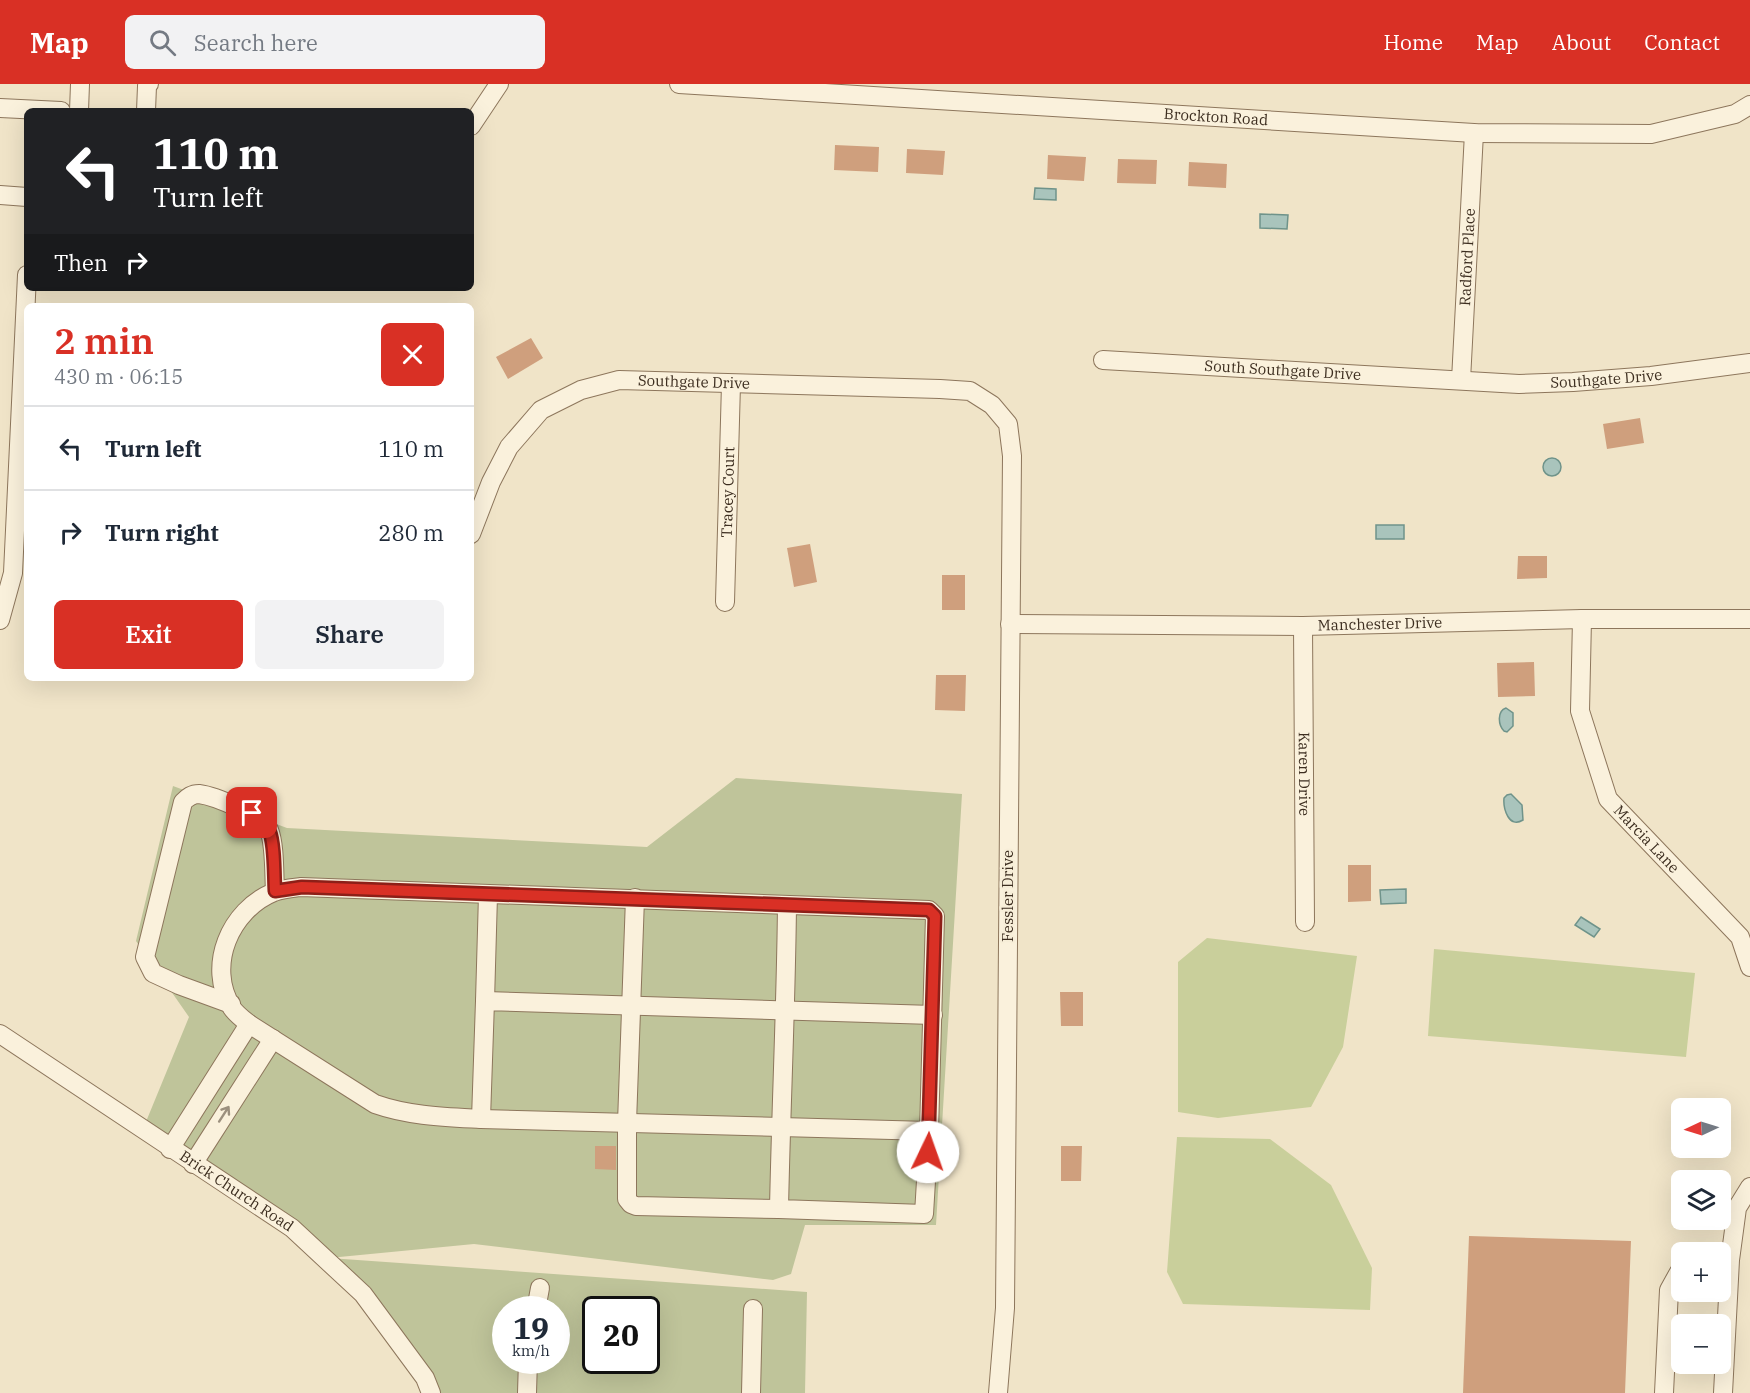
<!DOCTYPE html>
<meta charset="utf-8">
<style>
:root{--surface:#fff;--page:#f2f2f3;--text:#1f2937;--muted:#747a83;--line:#e0e1e3;--accent:#d93025}
body{margin:0;font-family:"IBM Plex Serif",serif;background:var(--page);color:var(--text);height:100vh;display:flex;flex-direction:column;font-size:22px;white-space:nowrap}
*{box-sizing:border-box;margin:0}
p{font-size:20px;color:var(--muted)}
.icon{flex:none;width:33px;height:33px;fill:none;stroke:currentColor;stroke-width:2;stroke-linecap:round;stroke-linejoin:round}
.map{position:relative;flex:1;overflow:hidden}
.details{position:absolute;left:24px;top:219px;width:450px;height:378px;display:flex;flex-direction:column;background:var(--surface);border-radius:9px;box-shadow:0 6px 24px #0002}
.details>*{flex:none}
.hud{position:absolute;left:24px;top:24px;width:450px;height:183px;border-radius:9px;box-shadow:0 6px 24px #0002;background:#202124;color:#fff;overflow:hidden}
.needle{width:39px;rotate:266deg}
.fabs{position:absolute;left:1671px;top:1014px;display:grid;gap:12px}
.fabs a{display:grid;place-items:center;width:60px;height:60px;border-radius:9px;background:var(--surface);box-shadow:0 6px 24px #0002;font-size:30px}
.speed{position:absolute;left:492px;top:1212px;display:flex;gap:12px;font-size:30px;font-weight:700;text-align:center}
.speed>*{display:grid;place-content:center;width:78px;height:78px;border-radius:50%;background:var(--surface);box-shadow:0 6px 24px #0002;line-height:1}
.speed small{font-size:15px;font-weight:400}
.speed .limit{border:3px solid #111;border-radius:9px;background:#fff;color:#111}
.pin{position:absolute;display:grid;place-items:center;width:51px;height:51px;color:#fff;margin:-26px;border-radius:12px;box-shadow:0 3px 9px #0006}
.me{position:absolute;width:66px;margin:-33px;rotate:3deg;stroke-linejoin:round;filter:drop-shadow(0 0 4px #0008)}
.turn{display:flex;align-items:center;gap:21px;height:126px;padding:0 30px;font-size:27px}
.turn .icon{width:78px;height:78px;stroke-width:2.5}
.turn b{display:block;font-size:42px;line-height:51px}
.then{display:flex;align-items:center;height:57px;padding:0 30px;background:#0003;gap:12px;font-size:22px}
.round{display:grid;place-items:center;flex:none;width:63px;height:63px;border-radius:9px;background:var(--page)}
.head{display:flex;align-items:center;justify-content:space-between;height:102px;padding:0 30px}
h1{font-size:36px;font-weight:600;line-height:45px;color:var(--accent)}
.button{display:flex;gap:12px;margin-top:auto;padding:12px 30px}
.button a{flex:1;height:69px;border-radius:9px;background:var(--accent);color:#fff;font-size:24px;font-weight:600;line-height:69px;text-align:center}
.button a+a{background:var(--page);color:var(--text)}
ul{padding:0;list-style:none}
li{display:flex;align-items:center;gap:18px;height:84px;padding:0 30px;border-top:2px solid var(--line)}
li div{flex:1}
li b{display:block;font-size:22px}
li em{font-style:normal}
header{display:flex;align-items:center;gap:36px;box-sizing:border-box;height:84px;padding:0 30px;background:var(--accent);color:#fff}
header strong{font-size:28px}
nav{display:flex;gap:33px;margin-inline-start:auto;font-size:21px}
.search{width:420px;height:54px;background:var(--page);display:flex;align-items:center;gap:15px;box-sizing:border-box;padding:0 21px;border-radius:9px;color:var(--muted);font-size:22px}
.map>svg:first-child{display:block}
.green{fill:#c9cf9b}
.cemetery{fill:#bfc49a;fill-rule:evenodd}
.water{fill:#a9c4bc;stroke:#6f938a;stroke-width:1.5}
.building{fill:#cf9f7d}
.lines{fill:none;stroke-linecap:round;stroke-linejoin:round}
.minor-casing{stroke:#8d765c;stroke-width:20}
.minor{stroke:#faf1dc;stroke-width:18}
.oneway{stroke:#9c907e}
.route-casing{stroke:#8d1f18;stroke-width:15}
.route{stroke:#d93025;stroke-width:10}
.labels{text-anchor:middle;stroke-width:4.5;stroke-linejoin:round;paint-order:stroke}
.street-label{font-size:15px;fill:#3d2e20;stroke:#f7eed8}
</style>
<header>
<strong>Map</strong>
<div class="search"><svg class="icon" aria-label="search" viewBox="0 0 24 24"><circle cx="10" cy="10" r="6"/><path d="M15 15l6 6"/></svg>Search here</div>
<nav><a>Home</a><a>Map</a><a>About</a><a>Contact</a></nav>
</header>
<div class="map">
<svg width="1750" height="1309" viewBox="0 0 1750 1309">
<rect width="100%" height="100%" fill="#f0e4c8"/>
<path class="green" d="M1207 854 1357 872 1343 963 1311 1023 1218 1034 1178 1028V878Z
M1434 865 1695 889 1686 973 1428 952Z
M1177 1053 1270 1055 1331 1101 1372 1184 1370 1226 1183 1220 1167 1188Z"/>
<path class="cemetery" d="M736 694 962 710 936 1141H805L791 1190 773 1196 474 1160 329 1174 807 1208 805 1309H431L324 1174 143 1045 189 933 136 857 173 702 287 744 647 763ZM506 1226H556V1276H506ZM596 1226H646V1276H596Z"/>
<path class="water" d="M1035 104 1056 105V116L1034 115Z
M1260 130 1288 131 1287 145 1260 144Z
M1543 383a9 9 0 1 1 18 0a9 9 0 1 1-18 0Z
M1376 441H1404V455H1376Z
M1506 624 1513 629V642L1507 648 1504 647C1498 641 1497 627 1506 624Z
M1511 710 1522 721 1523 736C1509 745 1503 725 1504 714L1507 711Z
M1406 805V819L1381 820 1380 806Z
M1581 833 1600 845 1594 853 1575 841Z"/>
<path class="building" d="M835 61 879 63 878 88 834 86Z
M907 65 945 67 943 91 906 89Z
M1048 71 1086 73 1084 97 1047 95Z
M1118 75 1157 76 1156 100 1117 99Z
M1189 78 1227 80 1226 104 1188 102Z
M531 254 543 274 508 295 496 273Z
M1640 334 1644 359 1607 365 1603 340Z
M810 460 817 498 794 503 787 464Z
M1518 472H1547V494L1517 495Z
M942 491H965V526H942Z
M1534 578 1535 612 1498 613 1497 579Z
M936 591H966L965 627 935 626Z
M1348 781H1371V817L1348 818Z
M1060 908H1083V942H1061Z
M595 1062H616V1086L595 1085Z
M1061 1062H1082L1081 1097H1061Z
M1469 1152 1631 1157 1625 1309H1463Z"/>
<g class="lines">
<defs>
<g id="minor">
<path id="s1" d="M679 0 1474 49 1651 50 1735 30 1750 21"/>
<path d="M0 24 61 27"/>
<path d="M79 27 80 0"/>
<path d="M146 27 147 2 149 0"/>
<path d="M471 42 499 0"/>
<path d="M0 111 27 113"/>
<path id="s2" d="M1103 276 1519 300 1573 298 1651 292 1750 279"/>
<path id="s3" d="M1461 296 1474 49"/>
<path id="s4" d="M471 450 491 398 509 363 541 326 581 306 619 296 940 305 970 307 992 321 1008 340 1012 372 1005 1224 998 1309"/>
<path id="s5" d="M725 518 731 300"/>
<path id="s6" d="M1582 535 1580 627 1608 715 1740 853 1750 883"/>
<path d="M0 536 13 489 27 191"/>
<path id="s7" d="M1010 540 1303 542 1582 535H1750"/>
<path id="s8" d="M1303 542 1305 838"/>
<path d="M301 803 929 826 935 832 929 1047 481 1035C445 1033 409 1032 375 1020L249 940C244 936 236 930 232 924 206 882 230 826 274 808 282 805 293 804 301 803Z"/>
<path d="M635 814 627 1039V1115L631 1120 636 1122 779 1125"/>
<path d="M787 821C786 922 781 1024 779 1125L924 1130 929 1047"/>
<path d="M485 917 488 811"/>
<path d="M231 920 179 901 153 889 145 873 183 718C188 713 192 710 199 710 215 712 263 732 269 746 275 760 274 791 275 807"/>
<path id="s9" d="M0 950 292 1144 363 1210 425 1294 431 1309"/>
<path d="M481 1035 485 917 933 931"/>
<path d="M170 1065 249 940"/>
<path d="M193 1080 273 955"/>
<path d="M536 1226 540 1204"/>
<path d="M527 1309 528 1276"/>
<path d="M751 1309 753 1225"/>
<path d="M1664 1309 1669 1206 1679 1188 1682 1186"/>
<path d="M1723 1309 1730 1176 1737 1124 1750 1103"/>
</g>
</defs>
<use href="#minor" class="minor-casing"/>
<use href="#minor" class="minor"/>
</g>
<defs><path id="oneway-shaft" d="M-6 0H5M1.5-3L5.5 0L1.5 3" fill="none" stroke-width="1.6" stroke-linecap="round" stroke-linejoin="round" transform="scale(1.5)"/></defs>
<use class="oneway" href="#oneway-shaft" transform="translate(224 1030) rotate(-57)"/>
<g class="lines">
<defs>
<path id="route" d="M252 729C258 734 266 738 269 746 275 760 274 791 275 807L302 803 929 826 935 832 928 1068"/>
</defs>
<use href="#route" class="route-casing"/>
<use href="#route" class="route"/>
</g>
<g class="labels">
<g class="street-label">
<text dy="5" stroke="none"><textPath href="#s1" startOffset="538">Brockton Road</textPath></text>
<text dy="5" stroke="none"><textPath href="#s3" startOffset="123">Radford Place</textPath></text>
<text dy="5" stroke="none"><textPath href="#s2" startOffset="180">South Southgate Drive</textPath></text>
<text dy="5" stroke="none"><textPath href="#s2" startOffset="504">Southgate Drive</textPath></text>
<text dy="5" stroke="none"><textPath href="#s4" startOffset="303">Southgate Drive</textPath></text>
<text dy="5" stroke="none"><textPath href="#s5" startOffset="110">Tracey Court</textPath></text>
<text dy="5" stroke="none"><textPath href="#s7" startOffset="370">Manchester Drive</textPath></text>
<text dy="5" stroke="none"><textPath href="#s8" startOffset="148">Karen Drive</textPath></text>
<text dy="5" stroke="none"><textPath href="#s6" startOffset="240">Marcia Lane</textPath></text>
<text transform="translate(1008 812) rotate(-90)" y="5">Fessler Drive</text>
<text dy="5" stroke="none"><textPath href="#s9" startOffset="284">Brick Church Road</textPath></text>
</g>
</g>
</svg>
<div class="fabs">
<a><svg class="needle" viewBox="-14 -14 28 28"><path d="M0-13l5 13h-10z" fill="#e53935"/><path d="M0 13l5-13h-10z" fill="#747a83"/></svg></a>
<a><svg class="icon" aria-label="layers" viewBox="0 0 24 24"><path d="M12 4l9 5-9 5-9-5zM3 14l9 5 9-5"/></svg></a>
<a>+</a>
<a>−</a>
</div>
<div class="speed"><div>19<small>km/h</small></div><div class="limit">20</div></div>
<div class="pin" style="left:252px;top:729px;background:#d93025"><svg class="icon" aria-label="arrive" viewBox="0 0 24 24"><path d="M6 21V4h12l-3 4 3 4H6"/></svg></div>
<svg class="me" style="left:928px;top:1068px" viewBox="-20 -20 40 40"><circle r="19" fill="#fff"/><path d="M0-13L10 11 0 6-10 11z" fill="#d93025"/></svg>
<div class="hud">
<div class="turn"><svg class="icon" aria-label="left" viewBox="0 0 24 24"><path d="M17 20v-9H6M10 6l-5 5 5 5"/></svg><div><b>110 m</b>Turn left</div></div>
<div class="then">Then<svg class="icon" aria-label="right" viewBox="0 0 24 24"><path d="M7 20v-9h11M14 6l5 5-5 5"/></svg></div>
</div>
<section class="details">
<div class="head"><div><h1>2 min</h1><p>430 m · 06:15</p></div><a class="round" style="background:#d93025;color:#fff"><svg class="icon" aria-label="close" viewBox="0 0 24 24"><path d="M6 6l12 12M18 6L6 18"/></svg></a></div>
<ul>
<li><svg class="icon" aria-label="left" viewBox="0 0 24 24"><path d="M17 20v-9H6M10 6l-5 5 5 5"/></svg><div><b>Turn left</b></div><em>110 m</em></li>
<li><svg class="icon" aria-label="right" viewBox="0 0 24 24"><path d="M7 20v-9h11M14 6l5 5-5 5"/></svg><div><b>Turn right</b></div><em>280 m</em></li>
</ul>
<div class="button"><a>Exit</a><a>Share</a></div>
</section>
</div>
